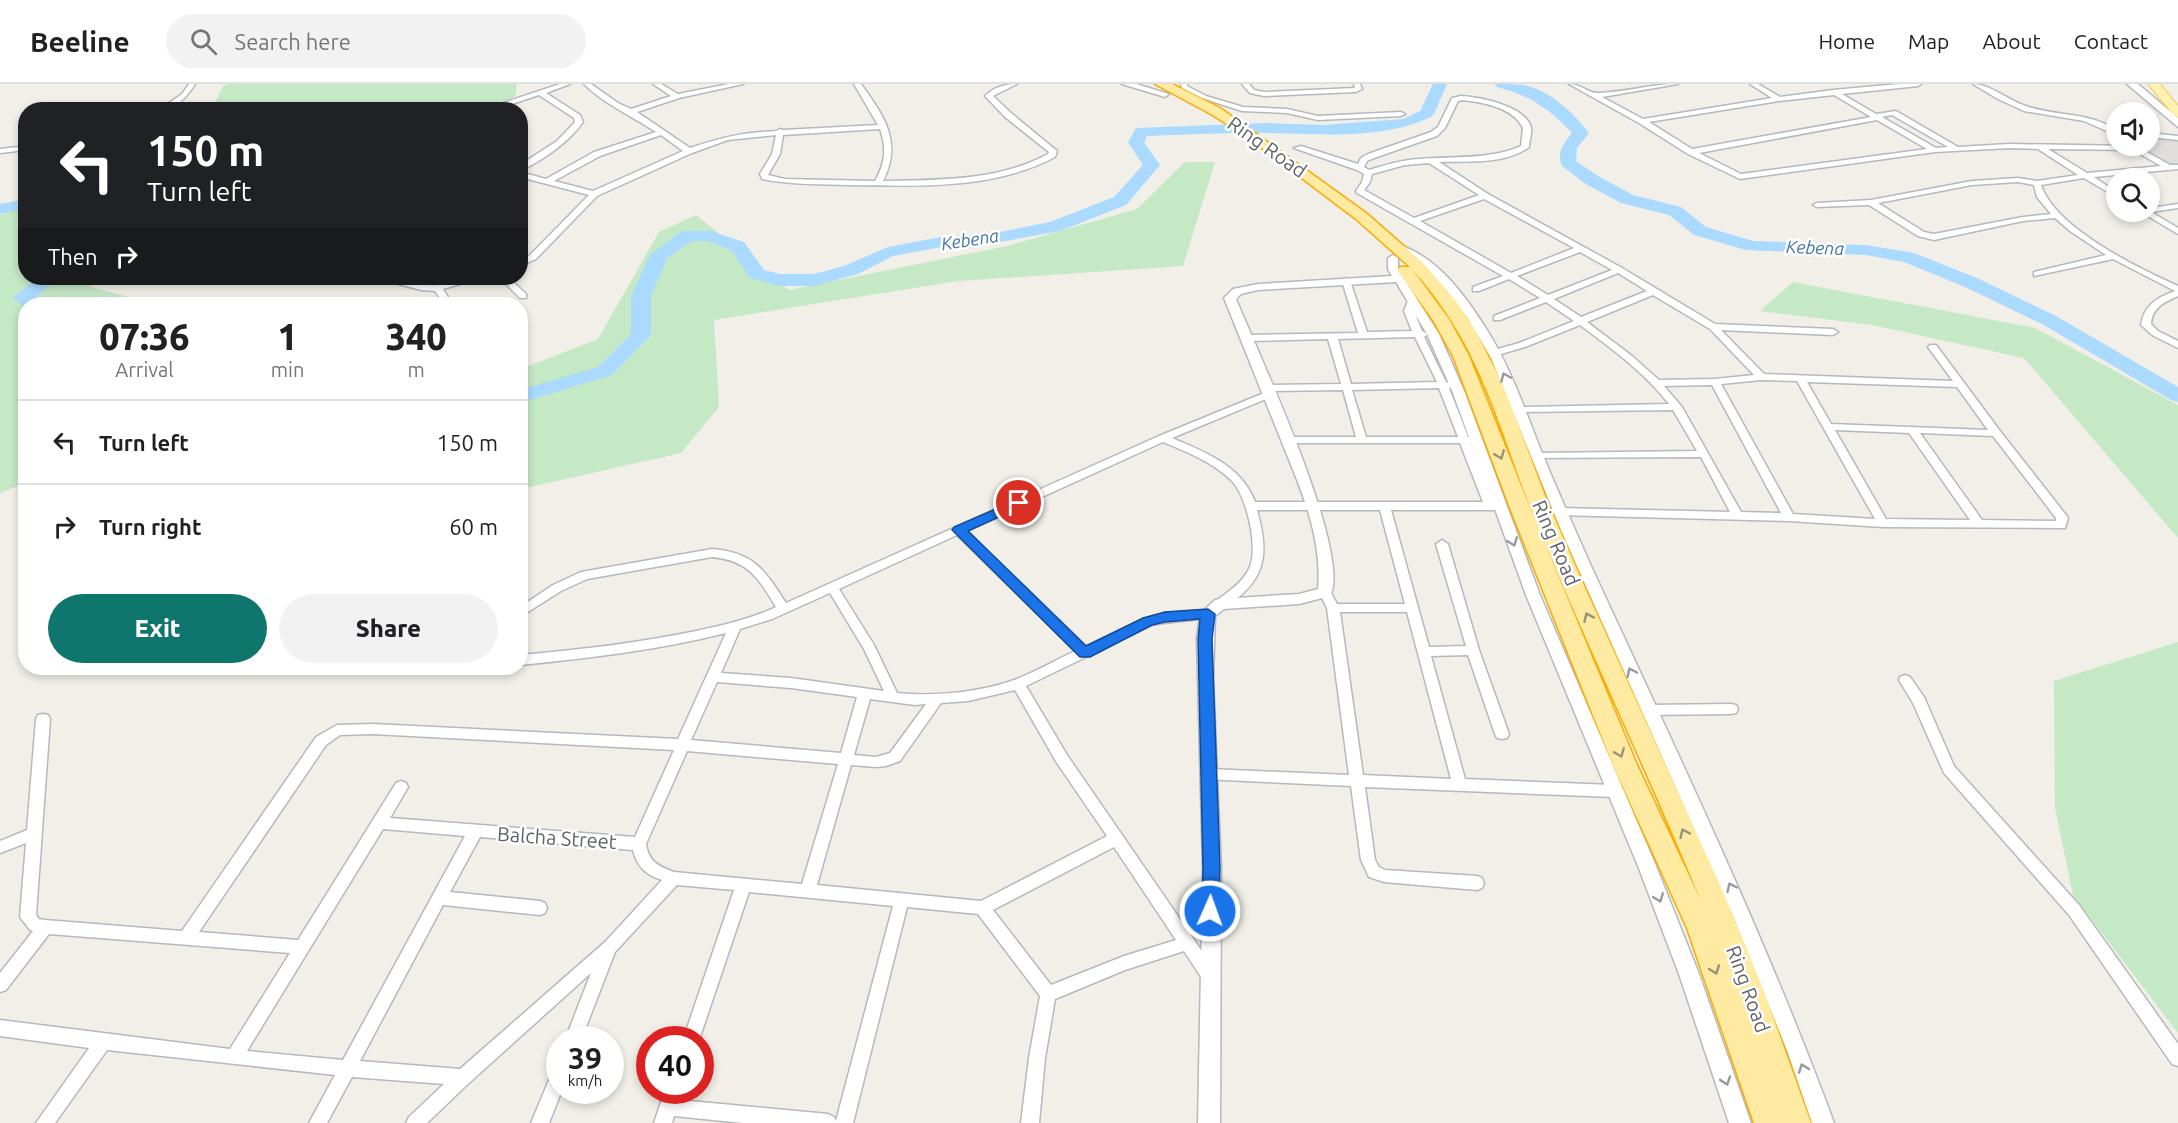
<!DOCTYPE html>
<style>
:root{--surface:#fff;--page:#f2f2f2;--text:#202124;--muted:#757577;--line:#e0e0e0;--accent:#0f766e}
body{margin:0;font-family:Ubuntu,sans-serif;background:var(--page);color:var(--text);height:100vh;display:flex;flex-direction:column;font-size:22px;white-space:nowrap}
*{box-sizing:border-box;margin:0}
p{font-size:20px;color:var(--muted)}
.icon{flex:none;width:33px;height:33px;fill:none;stroke:currentColor;stroke-width:2;stroke-linecap:round;stroke-linejoin:round}
.map{position:relative;flex:1;overflow:hidden}
.drawer{position:absolute;left:18px;top:213px;width:510px;height:378px;display:flex;flex-direction:column;background:var(--surface);border-radius:24px;box-shadow:0 3px 9px #0003}
.drawer>*{flex:none}
.top-card{position:absolute;left:18px;top:18px;width:510px;height:183px;border-radius:24px;box-shadow:0 3px 9px #0003;background:#202124;color:#fff;overflow:hidden}
.fabs{position:absolute;left:2106px;top:18px;display:grid;gap:12px}
.fabs a{display:grid;place-items:center;width:54px;height:54px;border-radius:50%;background:var(--surface);box-shadow:0 3px 9px #0003;font-size:30px}
.speed{position:absolute;left:546px;top:942px;display:flex;gap:12px;font-size:30px;font-weight:700;text-align:center}
.speed>*{display:grid;place-content:center;width:78px;height:78px;border-radius:50%;background:var(--surface);box-shadow:0 3px 9px #0003;line-height:1}
.speed small{font-size:15px;font-weight:400}
.speed .limit{border:9px solid #d22;background:#fff;color:#111}
.pin{position:absolute;display:grid;place-items:center;width:51px;height:51px;color:#fff;margin:-26px;border:3px solid #fff;border-radius:50%;box-shadow:0 2px 6px #0007}
.me{position:absolute;width:66px;margin:-33px;rotate:2deg;stroke-linejoin:round;filter:drop-shadow(0 0 4px #0008)}
.turn{display:flex;align-items:center;gap:21px;height:126px;padding:0 30px;font-size:27px}
.turn .icon{width:78px;height:78px;stroke-width:2.5}
.turn b{display:block;font-size:42px;line-height:51px}
.then{display:flex;align-items:center;height:57px;padding:0 30px;background:#0003;gap:12px;font-size:22px}
.eta{display:flex;justify-content:space-evenly;align-items:center;height:102px;text-align:center}
.eta b{font-size:36px;font-weight:800;line-height:42px}
.action{display:flex;gap:12px;margin-top:auto;padding:12px 30px}
.action a{flex:1;height:69px;border-radius:36px;background:var(--accent);color:#fff;font-size:24px;font-weight:800;line-height:69px;text-align:center}
.action a+a{background:var(--page);color:var(--text)}
ul{padding:0;list-style:none}
li{display:flex;align-items:center;gap:18px;height:84px;padding:0 30px;border-top:2px solid var(--line)}
li div{flex:1}
li b{display:block;font-size:22px}
li em{font-style:normal}
header{display:flex;align-items:center;gap:36px;box-sizing:border-box;height:84px;padding:0 30px;background:var(--surface);border-bottom:2px solid var(--line)}
header strong{font-size:28px}
nav{display:flex;gap:33px;margin-inline-start:auto;font-size:21px}
.search{width:420px;height:54px;background:var(--page);display:flex;align-items:center;gap:15px;box-sizing:border-box;padding:0 21px;border-radius:33px;color:var(--muted);font-size:22px}
.map>svg:first-child{display:block}
.industrial{fill:#e0deda}
.green{fill:#c5e8c5}
.lines{fill:none;stroke-linecap:round;stroke-linejoin:round}
.river{fill:#aadaff;fill-rule:evenodd}
.minor-casing{stroke:#b5b8bc;stroke-width:3}
.tertiary-casing{stroke:#b5b8bc;stroke-width:3}
.secondary-casing{stroke:#b6babf;stroke-width:3}
.primary-casing{stroke:#f2c960;stroke-width:2}
.trunk-casing{stroke:#f9ab00;stroke-width:3}
.minor{fill:#fff;fill-rule:evenodd}
.tertiary{fill:#fff;fill-rule:evenodd}
.secondary{fill:#fff;fill-rule:evenodd}
.primary{fill:#fff2af;fill-rule:evenodd}
.trunk{fill:#feeaa1;fill-rule:evenodd}
.oneway{stroke:#979a9d}
.oneway2{stroke:#97927c}
.route{fill:#1a73e8;stroke:#114b97;stroke-width:1.5}
.labels{text-anchor:middle;stroke-width:5;stroke-linejoin:round;paint-order:stroke}
.far-water-label{font-size:18px;font-style:italic;fill:#4174aa;stroke:#fff}
.street-label{font-size:20px;fill:#5f6368;stroke:#fff}
</style>
<header>
<strong>Beeline</strong>
<div class="search"><svg class="icon" aria-label="search" viewBox="0 0 24 24"><circle cx="10" cy="10" r="6"/><path d="M15 15l6 6"/></svg>Search here</div>
<nav><a>Home</a><a>Map</a><a>About</a><a>Contact</a></nav>
</header>
<div class="map">
<svg width="2178" height="1039" viewBox="0 0 2178 1039">
<rect width="100%" height="100%" fill="#f1efe8"/>
<path class="industrial" d="M2150 54 2178 56V81L2164 79 2136 62H2150Z"/>
<path class="green" d="M229 0H517L515 13 474 26 223 25 214 21 223 2Z
M1185 78H1215L1183 182 958 197 714 236 719 323 681 369 521 405V285L598 255 659 148 696 131 789 206 1007 162 1137 125Z
M25 123 26 194H98L91 203 156 220H26L25 399 0 409V131Z
M1793 198 2035 244 2178 321V454L2024 274 1872 241 1760 227Z
M2178 558V949L2073 811 2055 724 2054 597Z"/>
<g class="lines">
<path class="river" d="M1433 0H1447L1434 30 1431 33C1382 56 1321 50 1268 49 1228 48 1187 51 1147 52L1144 58 1160 81 1126 121 1060 147 995 159 941 163 893 172 858 190 814 202H779L750 194 731 166 709 157H692L667 174 651 212V251L612 291 520 319V306L598 283 631 250V212L650 171 682 147H711L744 158 764 186 780 190H814L844 182 888 163 941 153 995 149 1050 138 1114 113 1143 81 1128 58 1136 44 1266 39 1323 41 1403 35 1420 27Z
M1495 0C1504 0 1515 0 1524 1 1549 6 1574 29 1589 49L1577 64 1576 77 1598 92 1633 111 1681 123 1706 143 1753 157 1866 161 1914 169 1979 195 2056 232 2178 303V318L2171 316 2042 240 1965 203 1904 178 1866 171 1746 166 1694 151 1669 131 1621 119 1586 100 1562 82C1556 69 1564 59 1572 49 1550 25 1529 11 1497 3Z
M26 115V125L0 130V120Z
M37 194H57L36 213 42 220H26V224L13 214Z"/>
<defs>
<path id="minor" d="M189 0H195C187 13 175 26 159 26L182 10Z
M560 0H570L546 9 580 31 583 38C568 59 543 76 520 87V81L557 57 575 38 574 34 539 11 494 26H482Z
M584 0H591L618 19 631 25 671 12 653 0H661L678 10 729 0H743L679 14 637 28 690 64C723 53 741 49 776 47L780 45 783 46 878 41 854 0H861C884 32 903 58 883 97 939 96 998 97 1048 70L1049 68 1005 33 985 12C994 3 1005 0 1017 0L993 12 1011 29 1057 67 1055 73C993 106 917 102 849 101 820 100 791 101 762 95L760 90 772 70 776 51 728 56 692 69 597 112 536 175 520 182V176L530 171 589 111 520 93V88L546 95 594 68 656 48C632 32 604 20 584 0ZM880 45C887 65 885 79 875 97L785 95 768 91 780 70 783 51ZM661 51 683 67 593 107 554 97 600 72Z
M1181 0H1187V2L1206 12 1243 23 1287 25 1318 32 1401 28 1405 30 1401 32 1318 36 1287 29 1242 27 1202 14 1182 4Z
M1242 0H1249L1254 6 1264 8 1355 4 1354 0H1360L1362 5 1356 8 1264 12 1250 9Z
M1569 0C1581 0 1589 10 1599 9 1626 8 1651 0 1678 0L1602 13 1643 35 1772 14 1750 0H1758L1780 13 1833 6 1899 0H1921L1918 2 1842 10 1876 30 1896 27 1958 63 2009 60 2136 62 2170 81H2178V85L2094 93 2116 108V113L2084 94 2041 101C2055 144 2138 184 2178 202V212C2164 218 2152 224 2151 240L2158 247 2178 257V264L2152 251 2141 241C2144 221 2158 213 2175 207L2113 175 2034 192V188L2106 171 2070 147 2055 134 2023 137 1934 156 1918 152 1869 121 1817 123 1813 121 1817 119 1871 116 1972 97 2018 94 2037 97 2078 91 2038 65 2009 64 1935 68 1740 95 1688 70 1639 39ZM1834 11 1871 33 1692 65 1649 38 1779 17ZM1892 31 1948 63 1936 64 1882 33ZM1877 36 1927 65 1741 90 1699 69ZM2048 65 2133 66 2161 82 2087 89ZM2018 98 2034 101 2037 113 2051 130 2023 133 1934 150 1924 148 1878 119 1972 101Z
M1973 0C1989 0 2007 15 2023 21 2054 33 2088 27 2116 46V51L2084 37 2024 27 1998 15Z
M1461 12C1479 13 1527 22 1531 44 1532 50 1529 57 1529 63 1505 81 1467 77 1439 78L1488 110 1622 184 1715 240 1833 245 1838 248 1833 251 1721 246 1764 290 1953 297 1928 263 1930 261H1936L2000 347 2066 431 2068 434 2065 444 1883 443 1789 437 1556 431 1554 428 1556 425 1560 424 1730 428 1701 373 1533 374 1532 372 1537 369 1697 367 1673 326 1515 328V324L1519 323 1669 320C1645 289 1611 264 1580 241L1525 263 1494 272 1491 271V267L1519 259 1574 237 1546 218 1500 236H1494V232L1540 214 1509 195 1479 207H1473V203L1503 192 1357 109 1356 107 1362 98 1364 90 1357 86 1294 64 1301 62 1358 80 1361 74 1368 70 1431 48 1438 43 1452 14ZM1462 16C1482 18 1513 23 1523 44L1521 62C1489 76 1454 72 1419 75 1402 76 1385 81 1369 86L1364 83 1367 77 1374 74 1437 52 1445 44 1458 17ZM1429 79 1479 111 1414 134 1364 106 1370 98 1372 90 1405 81ZM1484 115 1574 164 1511 189 1420 137ZM1580 168 1612 186 1548 211 1517 192ZM1618 189 1647 207 1581 233 1554 215ZM1653 211 1710 245 1754 291 1715 295 1659 296 1632 272 1587 238ZM1761 296 1797 297 1875 435 1793 430 1721 300ZM1807 298 1957 303 1988 346 1831 340ZM1712 301 1781 429 1741 428 1682 323 1664 302ZM1835 346 1909 349 1970 436 1886 435ZM1920 349 1993 352 2056 434V437L1982 436Z
M2150 49 2178 52V56L2150 53Z
M26 62V66L0 69V65Z
M2178 120V124L2151 128 2178 144V150L2141 128H2150V124Z
M376 194C396 192 417 203 438 201 453 200 465 192 480 194L443 205 452 220H444L435 207 421 206Z
M500 194H509L526 210V214H520Z
M1346 194 1350 197 1367 248 1412 247 1404 227 1409 214H1415L1417 216 1414 227 1422 247 1428 250 1424 253 1446 298 1453 301 1449 304 1468 353 1475 356 1471 359 1494 418 1504 419 1506 422 1500 426H1391L1429 563 1466 562 1436 460 1442 456 1448 460 1479 566 1509 650 1507 654 1502 655 1497 654 1495 650 1468 571 1431 572 1465 695 1613 701 1618 703 1620 707 1618 711 1613 713 1365 703 1375 776 1379 783 1385 786 1477 792 1482 794 1484 799 1482 804 1477 806 1384 798 1369 793 1361 776 1351 702 1204 695 1202 691 1204 687 1209 685 1349 691 1327 524 1319 508 1321 505H1329L1337 520H1405L1380 426H1257C1267 462 1269 490 1236 515 1230 519 1224 525 1216 523L1214 520 1216 517C1228 508 1242 499 1249 485 1259 465 1247 413 1232 397 1213 378 1187 368 1163 358L967 447 1086 562 1144 535 1165 529 1208 526 1214 530C1208 537 1166 537 1152 541L1026 602 1067 671 1193 854 1217 891 1215 896 1209 898 1203 896 1184 867 1125 886 1055 915 1045 974 1039 1039H1021L1029 974 1040 912 978 830 907 823 853 1039H743L674 1032 672 1039H654L665 1006H682L679 1016 828 1030 834 1033 836 1037 893 822 749 808 699 956H683L734 806 677 801 615 868 581 956H565L591 889 469 999 427 1039H406L409 1033 444 1000 352 993 327 1039H309L335 991 107 966 55 1039H36L89 964 0 952V936L230 965 290 869 49 850 6 906 0 908V889L33 847 30 846 20 833 26 759 0 769V757L27 746 36 635 38 631 43 630 48 631 50 635 36 831 39 835 45 836 182 847 316 653 337 641 373 640 678 655 726 549C658 566 590 574 520 581V571C579 566 638 559 696 547 723 541 751 535 776 523 759 495 748 476 712 473L587 495 561 507 520 533V523L553 501 581 488 712 465C753 468 765 486 786 519L1159 352 1269 307 1273 308V312L1172 354C1205 368 1242 382 1255 418H1483L1460 359H1288L1283 356 1288 353H1356L1343 306 1268 307 1263 304 1268 301 1341 300 1328 255 1247 257 1242 254 1247 251 1358 249 1342 197ZM1415 253 1437 298 1351 300 1338 255ZM1439 304 1458 353H1366L1352 306ZM957 451 1075 567C1056 576 1037 587 1017 595 983 608 933 613 897 609L874 561 839 505ZM830 509 864 565 884 607 791 594 721 589 740 545 772 535ZM1340 528H1407L1451 695 1363 691ZM717 598 791 604 857 613 841 669 691 656ZM1015 606 1057 679 1107 752 981 817 817 801 851 681 876 683 886 682 900 677 941 619 968 617ZM870 615 915 621 926 620 890 669 876 673 854 671ZM373 650 674 666 635 753 390 734 408 703 406 699 401 697 396 699 298 856 199 848 326 661 340 651ZM687 667 838 680 802 800 674 788C658 782 649 778 646 760ZM383 745 465 752 343 976 247 967ZM480 753 633 766C637 783 646 791 662 796L605 858 460 985 360 977 443 821 540 831 545 829 547 824 545 819 540 817 450 808ZM1114 763 1176 856 1124 872 1051 901 993 826Z
M1905 591 1910 593 1924 613 1954 682 2079 821 2178 960V982L2172 980 2069 831 1944 689 1913 619 1899 596 1900 593Z
M1731 620 1736 621 1738 625 1736 629 1731 630 1649 631 1644 630 1642 626 1644 622 1649 621Z
M560 982V1006H562L549 1039H531L554 984Z"/>
<path id="tertiary" d="M1122 0H1136L1169 10 1165 13Z
M1399 161C1438 173 1466 213 1487 246 1510 283 1524 323 1540 364 1556 404 1574 443 1591 482 1676 666 1764 849 1834 1039H1812L1788 969 1733 832 1561 446 1491 274 1467 233 1442 201 1421 182 1395 166 1394 164Z
M1393 171 1398 174V185L1439 250 1465 309 1540 511 1656 782 1699 890 1751 1039H1729L1679 890 1638 782 1526 511 1453 309 1427 250 1396 198 1258 206 1241 210 1236 215C1256 264 1353 470 1330 512L1299 520 1224 525 1215 532 1213 595 1221 784 1220 1039H1198L1203 784 1197 555 1200 530 1215 516 1220 515 1299 510 1318 505C1323 449 1297 397 1277 346 1259 302 1242 258 1224 214L1233 205 1258 200 1392 192 1388 185V174Z"/>
<path id="secondary" d="M2127 0H2138L2178 34V43Z"/>
<path id="primary" d="M2148 0H2160L2178 22V33L2174 31Z"/>
<path id="trunk" d="M1155 0H1172L1220 24 1366 129 1423 179 1456 217 1475 246 1503 301 1547 417 1582 497 1723 808 1763 905 1811 1039H1754L1687 844 1613 681 1510 424 1453 272 1433 236 1397 186 1400 183H1410L1356 135 1246 52 1211 30ZM1412 185C1485 265 1500 352 1540 448 1592 572 1650 693 1701 817L1637 681 1530 424 1469 272 1449 235Z"/>
</defs>
<use href="#minor" class="minor-casing"/>
<use href="#tertiary" class="tertiary-casing"/>
<use href="#secondary" class="secondary-casing"/>
<use href="#primary" class="primary-casing"/>
<use href="#trunk" class="trunk-casing"/>
<use href="#minor" class="minor"/>
<use href="#tertiary" class="tertiary"/>
<use href="#secondary" class="secondary"/>
<use href="#primary" class="primary"/>
<use href="#trunk" class="trunk"/>
</g>
<defs><path id="oneway-chevron" d="M-2-3.5L2.5 0L-2 3.5" fill="none" stroke-width="1.6" stroke-linecap="round" stroke-linejoin="round" transform="scale(1.5)"/></defs>
<g class="oneway">
<use href="#oneway-chevron" transform="translate(1505 293) rotate(-113)"/>
<use href="#oneway-chevron" transform="translate(1513 458) rotate(69)"/>
<use href="#oneway-chevron" transform="translate(1631 588) rotate(-115)"/>
<use href="#oneway-chevron" transform="translate(1731 803) rotate(-115)"/>
<use href="#oneway-chevron" transform="translate(1659 814) rotate(69)"/>
<use href="#oneway-chevron" transform="translate(1803 984) rotate(-110)"/>
<use href="#oneway-chevron" transform="translate(1726 997) rotate(71)"/>
</g>
<g class="oneway2">
<use href="#oneway-chevron" transform="translate(1500 371) rotate(69)"/>
<use href="#oneway-chevron" transform="translate(1588 533) rotate(-114)"/>
<use href="#oneway-chevron" transform="translate(1620 669) rotate(68)"/>
<use href="#oneway-chevron" transform="translate(1684 749) rotate(-115)"/>
<use href="#oneway-chevron" transform="translate(1715 886) rotate(70)"/>
</g>
<path class="route" d="M1019 415 1025 419 1023 422 968 447 1086 562 1143 534 1165 528 1208 525 1215 530 1212 555 1220 784 1219 827 1217 832 1210 834 1204 832 1202 827 1203 784 1198 555 1200 535 1165 538 1152 541 1090 573H1080L952 446 954 443Z"/>
<g class="labels">
<g class="far-water-label">
<text transform="translate(970 156) rotate(-9)" y="6">Kebena</text>
<text transform="translate(1815 164) rotate(2)" y="6">Kebena</text>
</g>
<g class="street-label">
<text transform="translate(1267 63) rotate(35)" y="7">Ring Road</text>
<text transform="translate(1556 459) rotate(67)" y="7">Ring Road</text>
<text transform="translate(557 754) rotate(4)" y="7">Balcha Street</text>
<text transform="translate(1748 905) rotate(70)" y="7">Ring Road</text>
</g>
</g>
</svg>
<div class="fabs">
<a><svg class="icon" aria-label="sound" viewBox="0 0 24 24"><path d="M4 9h4l5-4v14l-5-4H4zM17 9q2 3 0 6"/></svg></a>
<a><svg class="icon" aria-label="search" viewBox="0 0 24 24"><circle cx="10" cy="10" r="6"/><path d="M15 15l6 6"/></svg></a>
</div>
<div class="speed"><div>39<small>km/h</small></div><div class="limit">40</div></div>
<div class="pin" style="left:1019px;top:419px;background:#d93025"><svg class="icon" aria-label="arrive" viewBox="0 0 24 24"><path d="M6 21V4h12l-3 4 3 4H6"/></svg></div>
<svg class="me" style="left:1210px;top:827px" viewBox="-20 -20 40 40"><circle r="17" fill="#1a73e8" stroke="#fff" stroke-width="3"/><path d="M0-11L8 9 0 5-8 9z" fill="#fff"/></svg>
<div class="top-card">
<div class="turn"><svg class="icon" aria-label="left" viewBox="0 0 24 24"><path d="M17 20v-9H6M10 6l-5 5 5 5"/></svg><div><b>150 m</b>Turn left</div></div>
<div class="then">Then<svg class="icon" aria-label="right" viewBox="0 0 24 24"><path d="M7 20v-9h11M14 6l5 5-5 5"/></svg></div>
</div>
<section class="drawer">
<div class="eta">
<div><b>07:36</b><p>Arrival</p></div>
<div><b>1</b><p>min</p></div>
<div><b>340</b><p>m</p></div>
</div>
<ul>
<li><svg class="icon" aria-label="left" viewBox="0 0 24 24"><path d="M17 20v-9H6M10 6l-5 5 5 5"/></svg><div><b>Turn left</b></div><em>150 m</em></li>
<li><svg class="icon" aria-label="right" viewBox="0 0 24 24"><path d="M7 20v-9h11M14 6l5 5-5 5"/></svg><div><b>Turn right</b></div><em>60 m</em></li>
</ul>
<div class="action"><a>Exit</a><a>Share</a></div>
</section>
</div>
